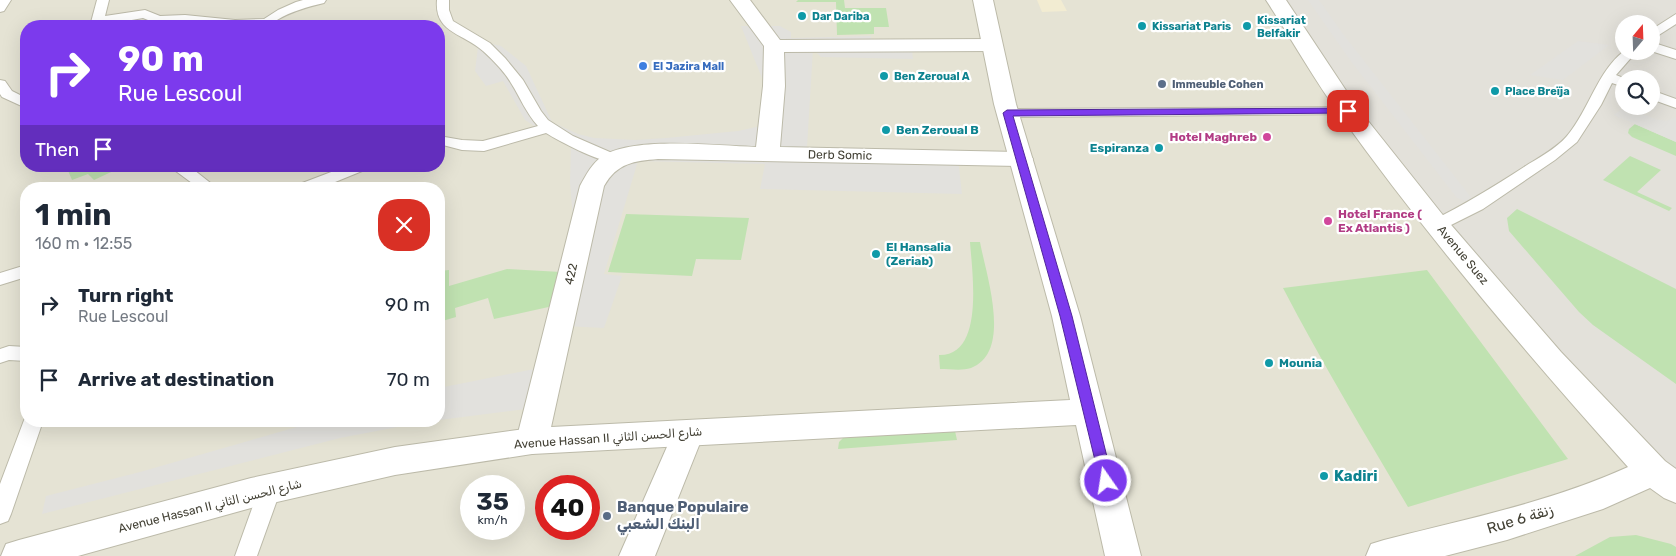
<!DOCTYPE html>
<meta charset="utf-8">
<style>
:root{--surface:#fff;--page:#f2f2f3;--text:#1f2937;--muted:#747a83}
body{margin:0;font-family:Rubik,"Noto Naskh Arabic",sans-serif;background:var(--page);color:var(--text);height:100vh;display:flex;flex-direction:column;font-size:19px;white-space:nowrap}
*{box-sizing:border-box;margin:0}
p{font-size:16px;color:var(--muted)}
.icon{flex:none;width:28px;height:28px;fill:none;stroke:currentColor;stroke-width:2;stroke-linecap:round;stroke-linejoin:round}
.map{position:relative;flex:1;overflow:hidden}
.sheet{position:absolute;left:20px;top:182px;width:425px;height:245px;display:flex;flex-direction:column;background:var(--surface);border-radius:20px;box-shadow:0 5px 20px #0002}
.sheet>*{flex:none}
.hud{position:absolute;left:20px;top:20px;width:425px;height:152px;border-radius:20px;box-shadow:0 5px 20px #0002;background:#7c3aed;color:#fff;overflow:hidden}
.needle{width:32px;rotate:19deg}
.buttons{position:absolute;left:1615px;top:15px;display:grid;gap:10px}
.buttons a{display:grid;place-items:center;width:45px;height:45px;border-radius:50%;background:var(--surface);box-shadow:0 5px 20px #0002;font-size:25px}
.speed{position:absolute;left:460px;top:475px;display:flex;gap:10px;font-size:25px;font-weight:700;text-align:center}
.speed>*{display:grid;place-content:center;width:65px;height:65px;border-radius:50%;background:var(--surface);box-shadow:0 5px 20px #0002;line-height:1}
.speed small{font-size:12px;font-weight:400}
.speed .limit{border:8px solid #d22;background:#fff;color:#111}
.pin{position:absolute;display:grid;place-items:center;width:42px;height:42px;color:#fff;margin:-21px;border-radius:10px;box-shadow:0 2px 8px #0006}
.me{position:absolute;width:55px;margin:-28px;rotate:347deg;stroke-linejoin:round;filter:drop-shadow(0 0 4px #0008)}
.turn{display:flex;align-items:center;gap:18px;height:105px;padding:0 15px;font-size:22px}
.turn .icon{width:65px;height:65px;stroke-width:2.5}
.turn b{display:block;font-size:35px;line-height:42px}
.then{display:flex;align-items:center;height:48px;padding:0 15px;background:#0003;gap:10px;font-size:19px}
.round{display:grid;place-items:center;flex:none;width:52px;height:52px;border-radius:20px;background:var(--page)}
.overview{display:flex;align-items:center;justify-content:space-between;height:85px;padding:0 15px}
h1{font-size:30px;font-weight:700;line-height:38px}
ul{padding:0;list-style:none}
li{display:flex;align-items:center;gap:15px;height:75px;padding:0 15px}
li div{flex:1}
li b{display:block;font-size:19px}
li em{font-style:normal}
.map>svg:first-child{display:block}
.residential{fill:#e5e3d4;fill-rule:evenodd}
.commercial{fill:#f2ecd2}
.industrial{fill:#e3e1da;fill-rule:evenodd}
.green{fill:#c0e2b1}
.parking{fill:#e2e1dd}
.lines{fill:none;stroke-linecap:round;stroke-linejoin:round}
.service-casing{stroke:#bcbaa9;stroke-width:2}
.minor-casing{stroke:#bcbaa9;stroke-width:2}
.tertiary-casing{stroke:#bcbaa9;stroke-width:2}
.service{fill:#fff;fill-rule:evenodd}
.minor{fill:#fff;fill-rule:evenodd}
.tertiary{fill:#fff;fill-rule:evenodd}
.route{fill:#7c3aed;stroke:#51269a}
.culture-dot{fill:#0f9aa8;stroke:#fff;stroke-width:2}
.shop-dot{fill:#3f7fe0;stroke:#fff;stroke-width:2}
.service-dot{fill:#5c6f8a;stroke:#fff;stroke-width:2}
.hotel-dot{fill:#d1479c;stroke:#fff;stroke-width:2}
.labels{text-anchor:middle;stroke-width:4.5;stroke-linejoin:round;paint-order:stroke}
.far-culture-label{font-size:11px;font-weight:bold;fill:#0d838f;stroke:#fff;text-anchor:start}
.far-shop-label{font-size:11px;font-weight:bold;fill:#366cbe;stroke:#fff;text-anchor:start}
.far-service-label{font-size:11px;font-weight:bold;fill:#4e5e75;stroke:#fff;text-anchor:start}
.culture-label{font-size:12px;font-weight:bold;fill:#0d838f;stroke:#fff;text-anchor:start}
.hotel-label{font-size:12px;font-weight:bold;fill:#b23c85;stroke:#fff;text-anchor:end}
.street-label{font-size:12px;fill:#434135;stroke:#fff}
.near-culture-label{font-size:15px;font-weight:bold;fill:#0d838f;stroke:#fff;text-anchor:start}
.near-service-label{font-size:15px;font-weight:bold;fill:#4e5e75;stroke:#fff;text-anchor:start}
.near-street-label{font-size:15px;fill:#434135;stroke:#fff}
</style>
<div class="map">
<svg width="1676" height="556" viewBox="0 0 1676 556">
<rect width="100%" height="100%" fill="#f1f0e5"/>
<path class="residential" d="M0 0H1276L1676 488V556H0ZM26 26H439V166H26ZM26 189H439V421H26ZM471 486H514V529H471ZM546 486H589V529H546Z"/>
<path class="commercial" d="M1037 0H1061L1067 11 1042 12Z"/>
<path class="industrial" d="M1276 0H1676V488L1500 300ZM1624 24H1651V51H1624ZM1624 79H1651V106H1624Z"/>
<path class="green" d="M798 0H844L845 8H886L889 27H874V34L837 35 836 2H796Z
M1635 124 1676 142V156L1632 137 1628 133 1629 129Z
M1630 156 1661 170 1637 192 1672 208 1669 211 1603 180Z
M66 166H124L94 180 88 174 72 180Z
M1517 209 1676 289V384L1593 325 1579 312 1509 231 1507 218Z
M626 214 749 218 741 260 696 259 692 276 608 272Z
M970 242H980C986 275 1013 352 971 368 962 371 950 369 940 369L939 355C985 356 972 272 970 242Z
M507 269 561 272 553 306 494 319 488 298 455 308 456 317 439 322V271L449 270V286Z
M1427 270 1568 459 1408 507C1365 434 1322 363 1283 288Z
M955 431 957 440 838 449 839 442 845 436Z
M1636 535 1671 544 1676 547V556H1575L1610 537Z"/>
<path class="parking" d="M1308 0H1319L1343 34 1477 205 1457 198 1350 60Z
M741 26H780L791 32V38L871 36V41H911L913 59 821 57 813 49 807 147 957 150 962 194 760 189 765 164 638 161 604 274 622 276 604 328 564 326 573 220 570 182 571 144 545 133 525 120 503 81 486 86 475 71 478 47 492 44 501 46 526 66 552 122 578 134 594 138 636 140 666 138 738 131 761 126 766 88Z
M1578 41 1609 45 1563 80 1530 75Z
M1626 106 1655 119 1666 121 1676 117V142L1614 115Z
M539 368 526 409 439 420V388Z
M318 421H429L340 438 42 514 46 496 140 472Z"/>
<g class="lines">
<defs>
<path id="service" d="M0 0H11L4 11 0 12Z
M97 0H109L105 16 145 10 160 16 185 15 235 20 264 19 278 10 296 2 303 0H326L324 3C307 7 292 11 277 20L278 26H219L185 23 158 24 143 18 103 25 102 26H90Z
M437 0H449V10L453 21 490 43 505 58 523 80 541 111 548 120 573 136 619 156 622 159 619 162C605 166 559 141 546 133L484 151 462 150 439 144V136L462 140 483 141 538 126C526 113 520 97 511 83 504 71 493 60 483 51 463 33 434 33 437 0Z
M1676 14V24L1651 40V30Z
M1651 42 1676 50V59L1651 51Z
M1624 51H1637L1616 75 1626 79H1624V87L1612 83 1601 105 1577 142 1555 160 1483 209 1443 229 1437 231 1431 229 1429 225 1431 221C1464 205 1493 187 1524 167 1538 158 1556 149 1567 136 1589 110 1597 72 1624 51Z
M0 80 5 81 12 91 26 98V108L2 97 0 94Z
M1651 90 1676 99V108L1651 99Z
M1348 107 1353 108 1355 111 1353 114 1007 117 1002 116 1000 113 1002 110 1007 109Z
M169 166H189L218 189H200Z
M347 166H370L367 169 318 189H295L297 185Z
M26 265V277L0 285V273Z
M9 346 26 347V361L9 360 0 363V349Z
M26 415V421H43L11 514 8 521 0 524V484Z
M270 480 278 482 281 489 257 556H235L259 489 262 482Z"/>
<path id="minor" d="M730 0H750L780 40 992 39 999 41 1002 45 999 49 992 51 784 52 785 86 780 147 1021 152 1029 154 1033 159 1029 164 1021 166 658 159C634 161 617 163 604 186L548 441 543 450 532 454 521 450 516 441 580 186C586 175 592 163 603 156 635 136 718 146 756 147L763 86 764 46Z
M1266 0H1286L1357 107 1446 219 1561 352 1665 461 1676 469V503L1664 498 1650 488 1603 509 1507 540 1445 556H1366L1371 544 1384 540C1466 519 1551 502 1628 467 1527 354 1428 238 1340 115 1313 78 1291 38 1266 0Z
M688 420 699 424 704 433 655 556H619L677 424Z"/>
<path id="tertiary" d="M973 0H993L1016 104 1080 316 1141 556H1105L1076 425 532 454 395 475 251 508 78 556H1L6 544 19 540 251 478 395 447 532 428 1070 400 1052 316 994 104Z"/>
</defs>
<use href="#service" class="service-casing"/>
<use href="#minor" class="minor-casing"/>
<use href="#tertiary" class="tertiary-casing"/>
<use href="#service" class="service"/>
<use href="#minor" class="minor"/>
<use href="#tertiary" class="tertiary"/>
</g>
<path class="route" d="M1348 108 1353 111 1351 113 1013 116 1072 316 1113 481 1111 485 1106 487 1101 485 1060 316 1003 113 1007 110Z"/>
<g class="culture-dot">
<circle cx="802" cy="16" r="5"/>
<circle cx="1142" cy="26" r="5"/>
<circle cx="1247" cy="26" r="5"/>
<circle cx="884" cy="76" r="5"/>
<circle cx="1495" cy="91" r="5"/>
<circle cx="886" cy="130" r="5"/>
<circle cx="1159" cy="148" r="5"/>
<circle cx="876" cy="254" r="5"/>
<circle cx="1269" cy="363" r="5"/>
<circle cx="1324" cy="476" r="5"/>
</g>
<circle class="shop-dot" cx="643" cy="66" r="5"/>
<g class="service-dot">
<circle cx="1162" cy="84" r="5"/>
<circle cx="607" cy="516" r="5"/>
</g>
<g class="hotel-dot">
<circle cx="1267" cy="137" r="5"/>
<circle cx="1328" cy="221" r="5"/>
</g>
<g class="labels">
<g class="far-culture-label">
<text x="812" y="20">Dar Dariba</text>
<text x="1257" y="24">Kissariat<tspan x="1257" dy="13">Belfakir</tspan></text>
<text x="1152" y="30">Kissariat Paris</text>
<text x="894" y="80">Ben Zeroual A</text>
<text x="1505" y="95">Place Breïja</text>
</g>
<g class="far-shop-label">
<text x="653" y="70">El Jazira Mall</text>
</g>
<g class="far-service-label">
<text x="1172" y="88">Immeuble Cohen</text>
</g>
<g class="culture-label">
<text x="896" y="134">Ben Zeroual B</text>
<text x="1149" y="152" text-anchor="end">Espiranza</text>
<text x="886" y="251">El Hansalia<tspan x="886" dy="14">(Zeriab)</tspan></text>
<text x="1279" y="367">Mounia</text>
</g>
<g class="hotel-label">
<text x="1257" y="141">Hotel Maghreb</text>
<text x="1338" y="218" text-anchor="start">Hotel France (<tspan x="1338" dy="14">Ex Atlantis )</tspan></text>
</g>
<g class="street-label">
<text transform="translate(840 155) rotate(1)" y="4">Derb Somic</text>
<text transform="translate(1463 255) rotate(50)" y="4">Avenue Suez</text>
<text transform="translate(571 274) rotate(-77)" y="4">422</text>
<text transform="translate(608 438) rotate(-4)" y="4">Avenue Hassan II شارع الحسن الثاني</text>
<text transform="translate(210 506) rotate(-14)" y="4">Avenue Hassan II شارع الحسن الثاني</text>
</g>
<g class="near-culture-label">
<text x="1334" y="481">Kadiri</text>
</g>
<g class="near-service-label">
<text x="617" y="512">Banque Populaire<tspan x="617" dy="17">البنك الشعبي</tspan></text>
</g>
<g class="near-street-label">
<text transform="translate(1520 519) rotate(-17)" y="5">Rue 6 زنقة</text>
</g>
</g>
</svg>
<div class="buttons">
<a><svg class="needle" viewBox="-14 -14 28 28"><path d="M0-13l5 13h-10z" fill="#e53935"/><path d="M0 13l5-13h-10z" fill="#747a83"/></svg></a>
<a><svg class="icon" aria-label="search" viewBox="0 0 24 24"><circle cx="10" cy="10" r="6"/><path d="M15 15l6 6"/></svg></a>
</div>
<div class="speed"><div>35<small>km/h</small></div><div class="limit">40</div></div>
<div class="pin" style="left:1348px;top:111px;background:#d93025"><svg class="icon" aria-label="arrive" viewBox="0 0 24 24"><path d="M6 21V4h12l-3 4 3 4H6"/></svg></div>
<svg class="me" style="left:1106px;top:481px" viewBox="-20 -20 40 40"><circle r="17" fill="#7c3aed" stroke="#fff" stroke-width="3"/><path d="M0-11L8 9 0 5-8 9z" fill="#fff"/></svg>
<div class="hud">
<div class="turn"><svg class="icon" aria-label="right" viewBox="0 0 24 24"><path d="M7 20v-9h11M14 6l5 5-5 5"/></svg><div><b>90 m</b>Rue Lescoul</div></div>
<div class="then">Then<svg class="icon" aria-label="arrive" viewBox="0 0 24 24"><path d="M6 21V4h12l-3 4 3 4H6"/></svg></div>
</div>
<section class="sheet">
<div class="overview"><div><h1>1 min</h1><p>160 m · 12:55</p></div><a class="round" style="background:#d93025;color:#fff"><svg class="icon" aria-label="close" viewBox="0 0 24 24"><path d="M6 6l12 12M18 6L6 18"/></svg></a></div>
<ul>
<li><svg class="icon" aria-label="right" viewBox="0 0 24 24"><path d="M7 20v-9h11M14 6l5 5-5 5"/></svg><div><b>Turn right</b><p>Rue Lescoul</p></div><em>90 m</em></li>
<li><svg class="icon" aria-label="arrive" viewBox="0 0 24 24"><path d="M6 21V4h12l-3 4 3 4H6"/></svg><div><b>Arrive at destination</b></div><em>70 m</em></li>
</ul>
</section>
</div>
